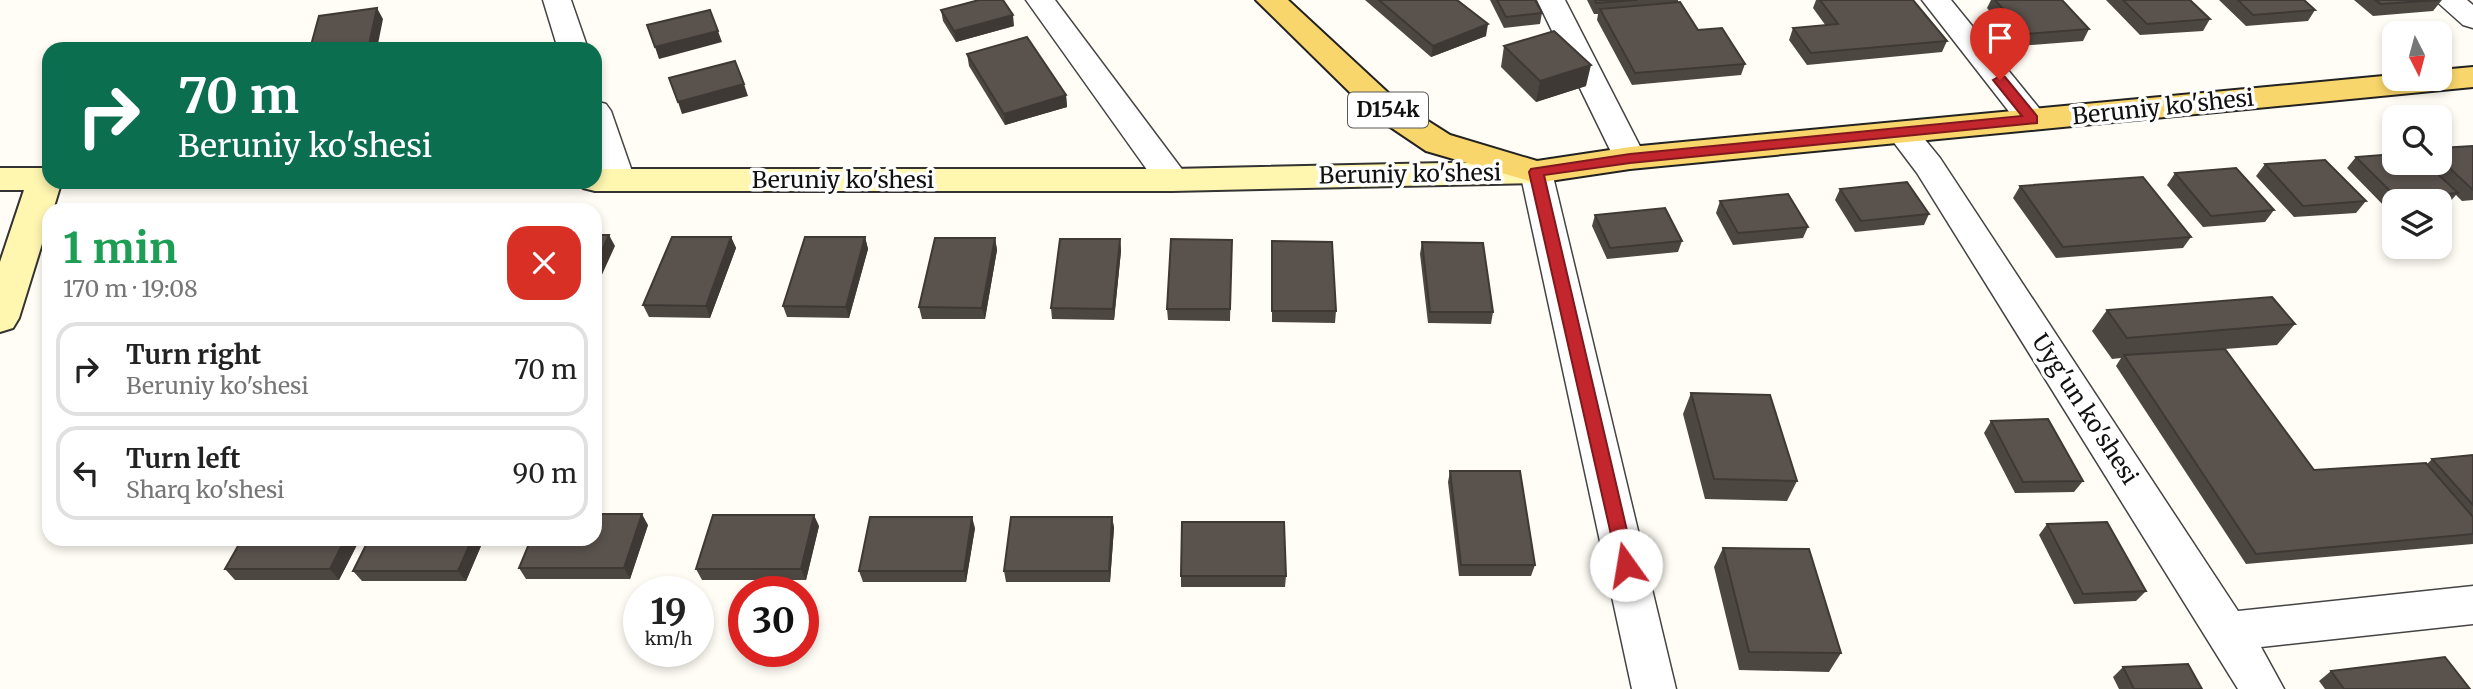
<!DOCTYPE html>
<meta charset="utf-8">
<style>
:root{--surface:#fff;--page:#f2f2f2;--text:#222;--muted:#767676;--line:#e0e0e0}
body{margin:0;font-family:Merriweather,serif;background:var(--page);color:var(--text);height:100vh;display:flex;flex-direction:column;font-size:26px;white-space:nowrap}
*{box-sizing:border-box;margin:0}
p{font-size:23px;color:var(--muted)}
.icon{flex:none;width:38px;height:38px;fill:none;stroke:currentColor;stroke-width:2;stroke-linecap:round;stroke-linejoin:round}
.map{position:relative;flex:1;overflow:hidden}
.drawer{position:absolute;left:42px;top:203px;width:560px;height:343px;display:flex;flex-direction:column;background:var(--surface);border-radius:21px;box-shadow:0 4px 10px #0003}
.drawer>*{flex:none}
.guide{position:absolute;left:42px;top:42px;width:560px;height:147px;border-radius:21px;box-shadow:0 4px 10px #0003;background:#0b6e4f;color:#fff;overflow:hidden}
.needle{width:46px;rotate:174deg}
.controls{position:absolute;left:2382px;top:21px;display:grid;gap:14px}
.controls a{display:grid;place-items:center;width:70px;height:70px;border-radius:14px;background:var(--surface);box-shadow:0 4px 10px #0003;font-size:35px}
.speed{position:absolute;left:623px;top:576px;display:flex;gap:14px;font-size:35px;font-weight:700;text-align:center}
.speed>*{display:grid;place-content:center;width:91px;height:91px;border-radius:50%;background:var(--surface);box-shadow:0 4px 10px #0003;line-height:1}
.speed small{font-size:18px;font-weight:400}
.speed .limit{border:10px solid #d22;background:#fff;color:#111}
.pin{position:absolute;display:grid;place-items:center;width:60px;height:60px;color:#fff;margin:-72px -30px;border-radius:50% 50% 50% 0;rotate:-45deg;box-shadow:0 0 7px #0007}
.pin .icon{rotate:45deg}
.me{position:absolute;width:77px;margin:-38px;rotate:347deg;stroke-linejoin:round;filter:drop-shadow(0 0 5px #0008)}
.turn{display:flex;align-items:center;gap:24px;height:147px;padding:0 21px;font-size:32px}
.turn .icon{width:91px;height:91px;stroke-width:2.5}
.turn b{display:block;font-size:49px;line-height:60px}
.round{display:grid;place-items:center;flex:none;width:74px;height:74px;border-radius:21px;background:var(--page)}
.headline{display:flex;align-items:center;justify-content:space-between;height:119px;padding:0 21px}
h1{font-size:42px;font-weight:700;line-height:52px;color:#1e9e55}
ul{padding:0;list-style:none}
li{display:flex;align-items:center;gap:21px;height:94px;margin:0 14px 10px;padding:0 7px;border:4px solid var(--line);border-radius:21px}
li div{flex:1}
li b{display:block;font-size:26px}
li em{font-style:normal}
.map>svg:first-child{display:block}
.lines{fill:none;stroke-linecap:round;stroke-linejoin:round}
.street-casing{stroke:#444;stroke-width:3}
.secondary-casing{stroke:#333;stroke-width:4}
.primary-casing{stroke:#222;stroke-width:4}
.street{fill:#fff;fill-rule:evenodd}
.secondary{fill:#fff6b0;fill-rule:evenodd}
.primary{fill:#f9d66b;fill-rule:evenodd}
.wall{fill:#4d4742}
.shaded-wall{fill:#3f3936}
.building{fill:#5a524d;stroke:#3f3936;stroke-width:2}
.route{fill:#c4262e;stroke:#7f191e;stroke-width:2}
.labels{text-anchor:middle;stroke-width:7;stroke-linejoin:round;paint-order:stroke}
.shield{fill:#fff;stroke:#585858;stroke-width:2}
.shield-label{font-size:21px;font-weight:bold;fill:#111}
.street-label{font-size:23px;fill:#111;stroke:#fff}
</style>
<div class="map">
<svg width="2473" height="689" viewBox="0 0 2473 689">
<rect width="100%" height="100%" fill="#fffdf5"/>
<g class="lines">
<defs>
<path id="street" d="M543 0H571L588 49H558Z
M1026 0H1055L1184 172 1188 180 1184 188 1172 191 1160 188Z
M1537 0H1565L1646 158 1641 165 1630 169 1619 165 1614 158Z
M1922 0H1951L2043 113 2048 120 2043 127 2032 130 2021 127Z
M2435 0H2467L2473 5V28L2463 25Z
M595 101 606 104 611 111 635 180 631 188 619 191 607 188C591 161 595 131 595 101Z
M1902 122 1913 125 1940 158 2238 611 2473 586V624L2261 647 2284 689H2238L1917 173 1886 132 1891 125Z
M1536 161 1548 164 1552 172 1676 689H1632L1520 172 1524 164Z"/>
<path id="secondary" d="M1536 161 1548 164 1553 172 1548 180 1536 183 1172 191H595L583 188 579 182H595V169H1172Z
M0 168H49V182H64L60 187 53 210H49V221L19 318 13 328 0 332V262L24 190H0Z"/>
<path id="primary" d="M1256 0H1288L1398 102 1450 135 1537 161 1630 147 2394 75V79H2440V70L2473 67V87L1630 169 1536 183 1426 151 1374 116Z"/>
</defs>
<use href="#street" class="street-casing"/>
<use href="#secondary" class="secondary-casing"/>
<use href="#primary" class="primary-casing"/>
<use href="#street" class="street"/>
<use href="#secondary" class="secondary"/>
<use href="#primary" class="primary"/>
</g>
<path class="wall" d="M1365 0H1457L1486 36 1431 57Z
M1490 0H1535L1542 13 1540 24 1504 28Z
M1587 0H1678V2L1698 30 1745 64 1741 75 1632 85 1597 20 1598 14H1594Z
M1816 0H1913L1947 41 1942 52 1807 65 1789 40 1793 28 1826 26 1813 8Z
M1991 0H2062L2089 29 2083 41 2019 46 1987 8Z
M2106 0H2190L2210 19 2203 31 2140 35Z
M2219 0H2304L2315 10 2308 21 2246 26Z
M2354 0H2442L2433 11 2373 16Z
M941 10 1014 26 956 42 943 21Z
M1504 46 1586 86 1536 102 1501 67Z
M967 54 1066 95 1067 107 1005 125 969 66Z
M2473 146V200L2462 201 2456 195 2448 204 2440 205V201H2394V209H2387L2347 168 2356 157 2394 163H2440V148Z
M2265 164 2366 201 2356 213 2294 217 2256 176Z
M2175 173 2274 210 2265 222 2203 227 2167 185Z
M2020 186 2191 237 2183 248 2056 258 2013 198Z
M1840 189 1929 214 1924 225 1855 232 1835 200Z
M1720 201 1808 227 1803 238 1733 245 1716 213Z
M1595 215 1682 241 1678 252 1607 259 1592 226Z
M731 237 736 248 710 318 649 317 643 305Z
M865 237 868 249 849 318 787 317 783 306Z
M995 238 997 250 985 319H922L919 307Z
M1120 239 1121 251 1114 320 1052 319 1051 308Z
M1232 240 1230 321 1168 320 1167 309Z
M1272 241 1336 311 1335 323 1272 322Z
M1422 242 1493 312 1491 324 1428 323 1420 254Z
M2107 310 2295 324 2277 345 2225 349 2314 470 2427 464 2432 459 2473 455V544L2246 564 2116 366 2121 358 2112 359 2092 331Z
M1691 393 1797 481 1787 501 1705 499 1683 414Z
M1991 421 2083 481 2074 492 2015 493 1984 433Z
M1450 471 1535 565 1531 576H1459L1448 482Z
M1112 517 1114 528 1110 582H1006L1004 571Z
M2047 524 2146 591 2136 601 2074 604 2039 535Z
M648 525 630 579H526L519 568Z
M819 526 806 580H702L696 569Z
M975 528 966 582H863L859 571Z
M242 539H360L339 580H235L225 569Z
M484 539 466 581H362L353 571Z
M1723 548 1841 653 1829 672 1739 670 1714 567Z
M1181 576H1286L1285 587H1181Z
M2123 667 2202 689H2119L2113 677Z
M2331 671 2470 689H2325L2319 681Z"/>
<path class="shaded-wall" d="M377 8 383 19 377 49H368Z
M1013 15 1014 26 956 42 954 31Z
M1488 24 1486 36 1431 57 1433 46Z
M718 31 722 42 659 59 655 47Z
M1591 65 1586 86 1536 102 1540 81Z
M744 84 748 96 682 114 678 102Z
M1066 95 1067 107 1005 125 1004 114Z
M609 235 615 246 595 290V266Z
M731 237 736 248 710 318 706 306Z
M865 237 868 249 849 318 846 307Z
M995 238 997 250 985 319 982 308Z
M1120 239 1121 251 1114 320 1113 309Z
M642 514 648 525 630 579 624 568Z
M814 515 819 526 806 580 801 569Z
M972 517 975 528 966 582 964 571Z
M1112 517 1114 528 1110 582 1109 571Z
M345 539H360L339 580 330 569Z
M472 539H484L466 581 458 571Z"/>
<path class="building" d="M979 0H1003L1013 15 954 31 941 10Z
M1379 0H1457L1488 24 1433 46Z
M1497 0H1535L1542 13 1506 17Z
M1595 0H1637L1596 3Z
M1820 0H1913L1947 41 1811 53 1793 28 1838 24Z
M1995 0H2062L2089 29 2025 34Z
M2123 0H2190L2210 19 2147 24Z
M2238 0H2304L2315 10 2253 15Z
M2375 0H2439L2381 4Z
M1680 2 1698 30 1722 28 1745 64 1635 73 1600 9Z
M377 8 368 49H310L319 16Z
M710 10 718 31 655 47 647 25Z
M1554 31 1591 65 1540 81 1504 46Z
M1027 37 1066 95 1004 114 967 54Z
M735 61 744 84 678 102 669 78Z
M2473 146V190L2440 159V148Z
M2394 154V163H2426L2458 193 2397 198 2356 157Z
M2325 160 2366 201 2303 206 2265 164Z
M2236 168 2274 210 2211 216 2175 173Z
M2143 177 2191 237 2063 247 2020 186Z
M1907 182 1929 214 1861 221 1840 189Z
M1788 194 1808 227 1738 233 1720 201Z
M1665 208 1682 241 1610 248 1595 215Z
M595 235H609L595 266Z
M672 237H731L706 306 643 305Z
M805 237H865L846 307 783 306Z
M935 238H995L982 308 919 307Z
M1060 239H1120L1113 309 1051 308Z
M1171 239 1232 240 1230 309H1167Z
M1272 241 1332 242 1336 311H1272Z
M1422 242 1483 243 1493 312H1430Z
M2272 297 2295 324 2127 338 2107 310Z
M2225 349 2314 470 2426 463 2473 517V534L2256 554 2124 355Z
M1691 393 1770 395 1797 481 1714 479Z
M2048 419 2083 481 2023 482 1991 421Z
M2473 455V505L2432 459Z
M1450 471H1520L1535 565H1461Z
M595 514H642L624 568H519L531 539H595Z
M713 515H814L801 569H696Z
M870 517H972L964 571H859Z
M1011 517H1112L1109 571H1004Z
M1182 522H1284L1286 576H1181Z
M2107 522 2146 591 2083 594 2047 524Z
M242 539H345L330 569H225Z
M369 539H472L458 571H353Z
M1723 548 1809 549 1841 653 1749 652Z
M2445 657 2470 689H2344L2331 671Z
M2188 664 2202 689H2134L2123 667Z"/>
<path class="route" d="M2000 76 2005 77 2037 116V123L1630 163 1544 175 1635 565 1632 570 1626 572 1619 570 1529 172 1531 169 1630 154 2022 116 1993 80Z"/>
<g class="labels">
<rect class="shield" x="1348" y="92.5" width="80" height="35" rx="5"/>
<g class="shield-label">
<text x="1388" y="117">D154k</text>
</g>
<g class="street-label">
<text transform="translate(2163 107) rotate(-6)" y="8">Beruniy ko'shesi</text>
<text transform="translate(1410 174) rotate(-1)" y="8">Beruniy ko'shesi</text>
<text x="843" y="188">Beruniy ko'shesi</text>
<text transform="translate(2085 409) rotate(57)" y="8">Uyg'un ko'shesi</text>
</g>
</g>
</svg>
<div class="controls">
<a><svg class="needle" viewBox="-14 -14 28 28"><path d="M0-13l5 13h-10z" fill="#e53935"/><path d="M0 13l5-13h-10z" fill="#767676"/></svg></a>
<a><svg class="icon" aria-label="search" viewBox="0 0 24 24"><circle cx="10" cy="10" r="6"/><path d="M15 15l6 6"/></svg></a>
<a><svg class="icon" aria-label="layers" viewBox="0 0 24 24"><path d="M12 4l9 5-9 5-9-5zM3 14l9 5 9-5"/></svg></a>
</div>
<div class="speed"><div>19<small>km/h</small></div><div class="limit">30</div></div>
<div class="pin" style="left:2000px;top:80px;background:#d93025"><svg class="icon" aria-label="arrive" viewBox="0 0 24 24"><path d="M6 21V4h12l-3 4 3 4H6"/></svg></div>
<svg class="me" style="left:1626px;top:565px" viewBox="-20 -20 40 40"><circle r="19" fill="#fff"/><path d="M0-13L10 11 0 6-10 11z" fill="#c4262e"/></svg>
<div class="guide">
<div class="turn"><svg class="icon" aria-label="right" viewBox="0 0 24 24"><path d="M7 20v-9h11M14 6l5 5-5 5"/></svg><div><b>70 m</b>Beruniy ko'shesi</div></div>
</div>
<section class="drawer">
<div class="headline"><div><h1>1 min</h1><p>170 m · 19:08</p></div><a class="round" style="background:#d93025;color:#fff"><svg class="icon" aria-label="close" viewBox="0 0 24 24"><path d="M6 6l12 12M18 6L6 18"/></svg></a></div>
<ul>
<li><svg class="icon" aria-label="right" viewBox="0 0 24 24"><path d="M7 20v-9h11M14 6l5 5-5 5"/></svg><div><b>Turn right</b><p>Beruniy ko'shesi</p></div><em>70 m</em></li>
<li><svg class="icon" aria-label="left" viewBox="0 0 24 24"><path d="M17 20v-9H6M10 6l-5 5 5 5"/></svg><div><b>Turn left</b><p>Sharq ko'shesi</p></div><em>90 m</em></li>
</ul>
</section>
</div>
